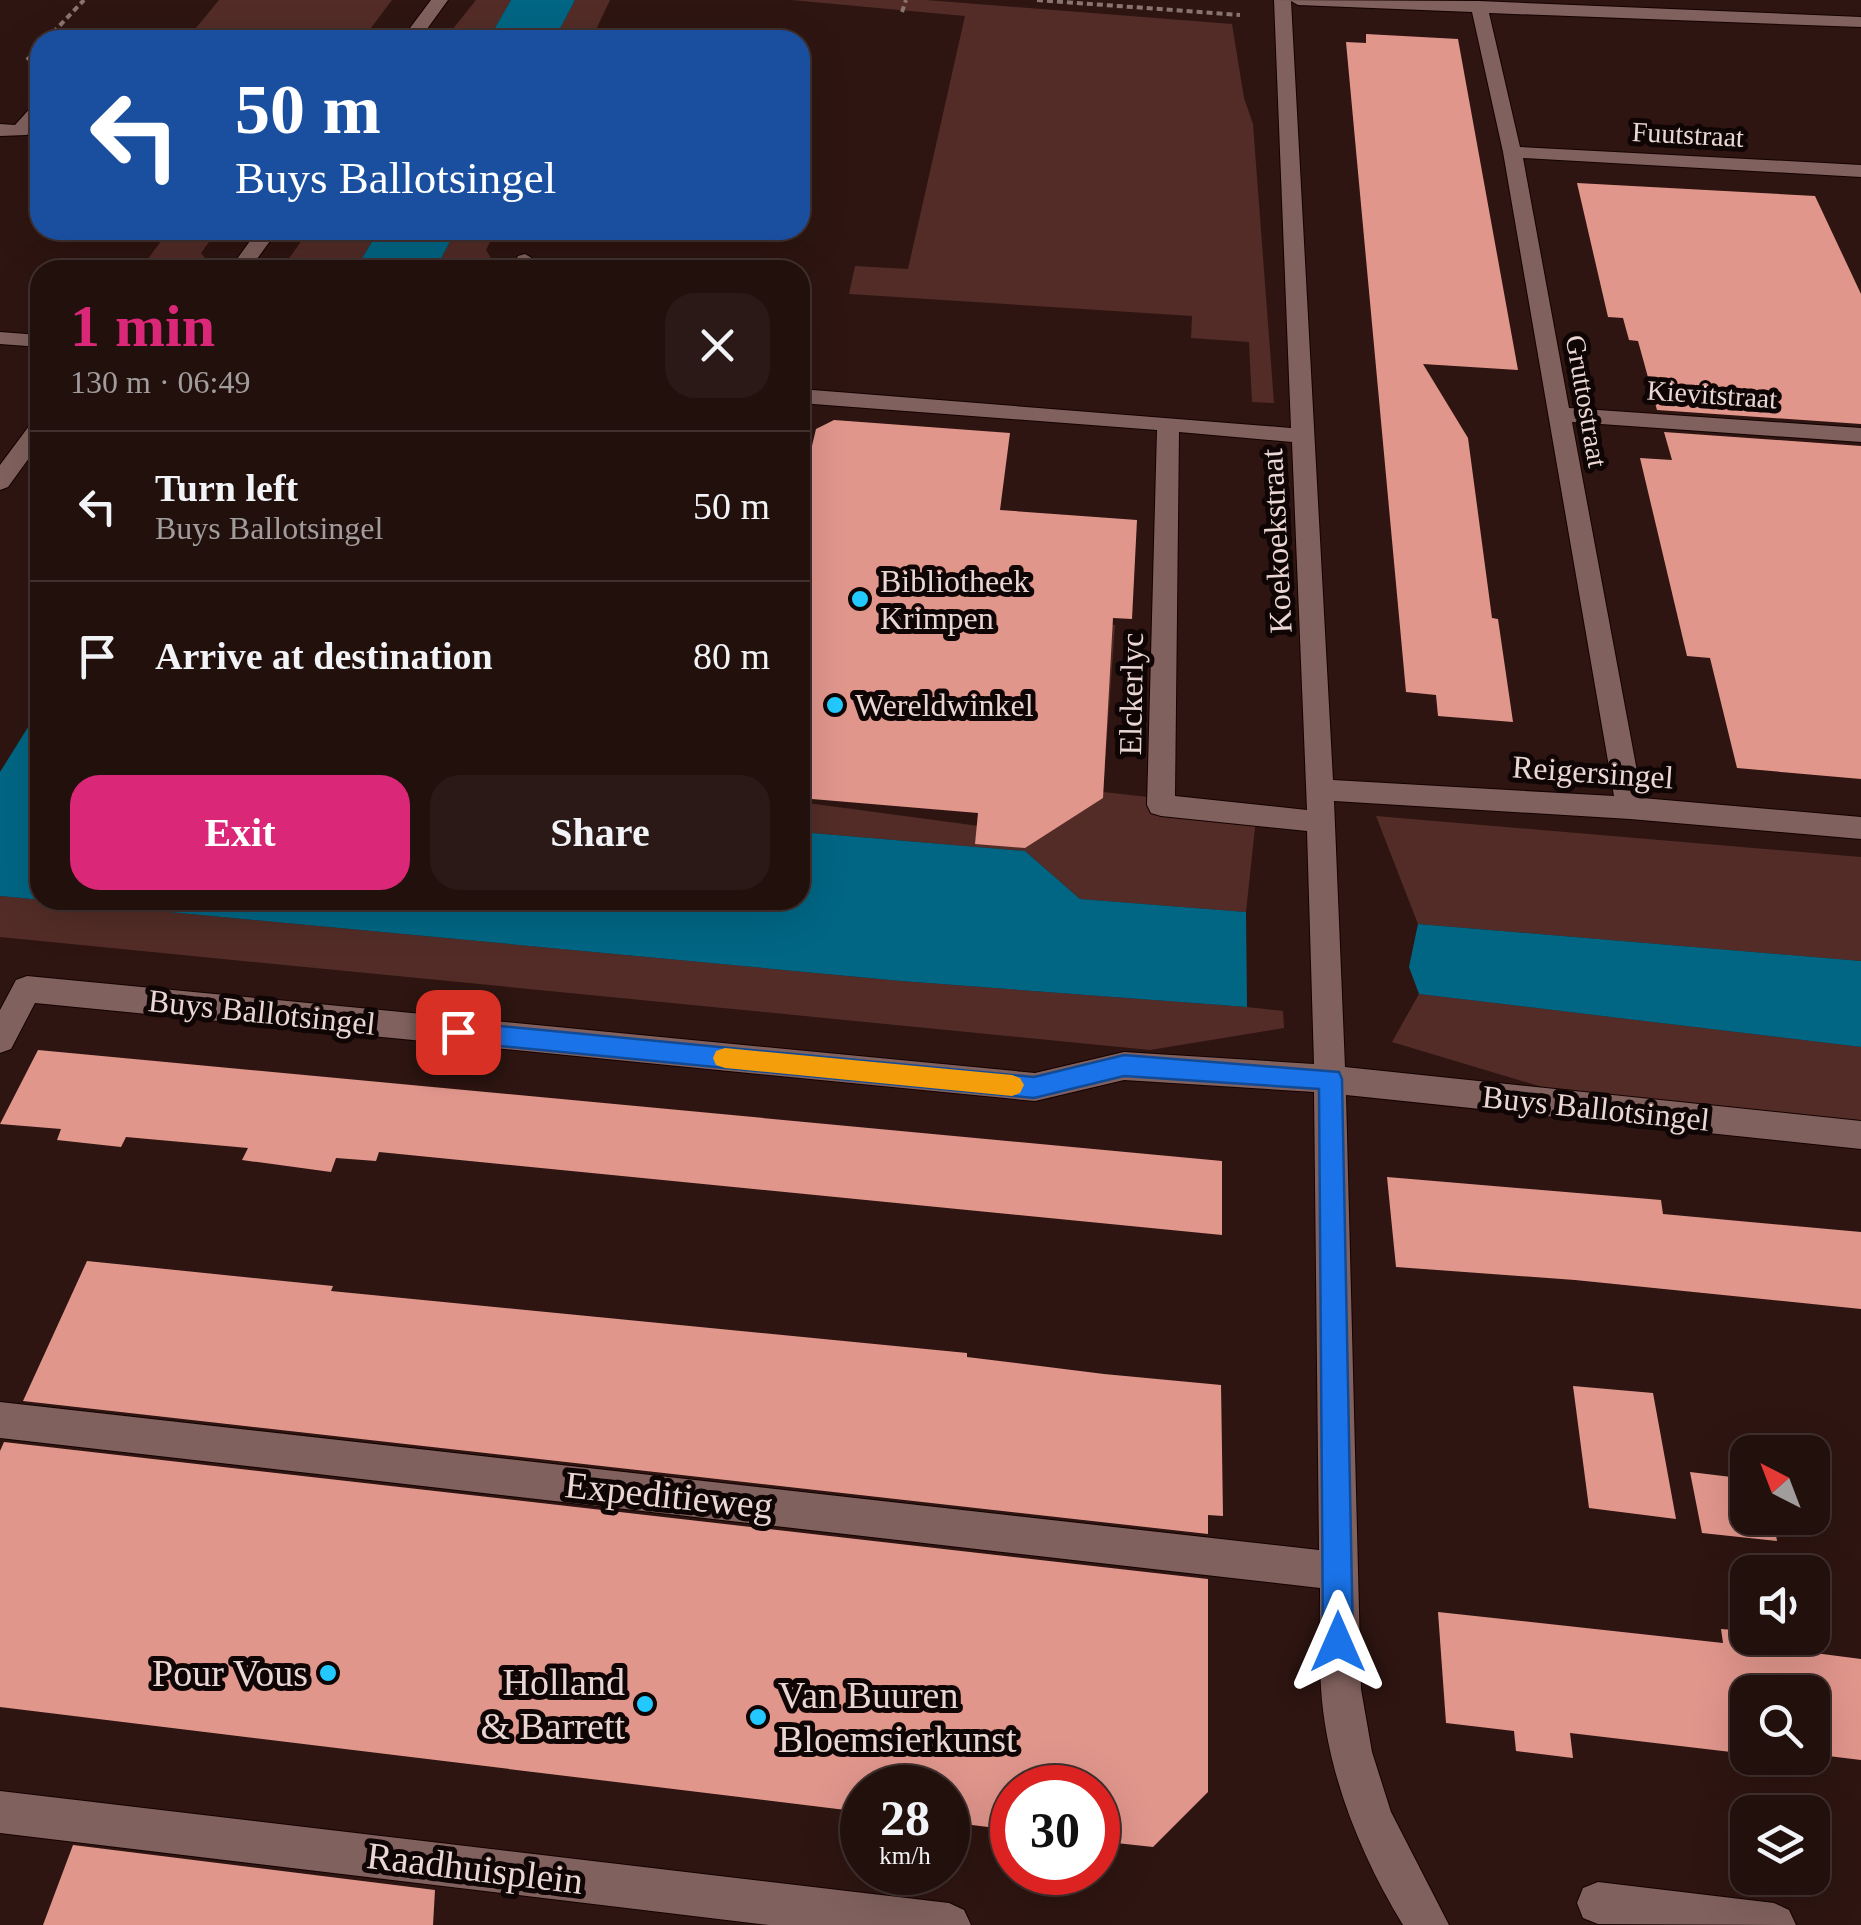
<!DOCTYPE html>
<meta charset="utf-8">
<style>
:root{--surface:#22100d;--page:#2a1916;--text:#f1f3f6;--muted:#a29d9d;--line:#3f302e;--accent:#db2777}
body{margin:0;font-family:Georgia,serif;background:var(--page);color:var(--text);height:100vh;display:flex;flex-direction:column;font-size:38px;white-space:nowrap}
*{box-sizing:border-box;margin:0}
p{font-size:32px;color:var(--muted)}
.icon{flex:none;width:55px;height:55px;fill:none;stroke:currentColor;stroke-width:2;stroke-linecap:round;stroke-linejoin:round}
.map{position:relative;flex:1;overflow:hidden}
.drawer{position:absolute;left:30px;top:260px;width:780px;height:650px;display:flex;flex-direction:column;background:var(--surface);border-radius:30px;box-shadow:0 10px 40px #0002,0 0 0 2px var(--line)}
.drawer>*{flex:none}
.hud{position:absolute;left:30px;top:30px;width:780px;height:210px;border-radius:30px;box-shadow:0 10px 40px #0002,0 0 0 2px var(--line);background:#1a4fa0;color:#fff;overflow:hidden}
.needle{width:65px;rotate:318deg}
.buttons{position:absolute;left:1730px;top:1435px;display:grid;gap:20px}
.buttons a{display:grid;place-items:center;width:100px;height:100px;border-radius:20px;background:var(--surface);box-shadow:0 10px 40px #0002,0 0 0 2px var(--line);font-size:50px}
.speed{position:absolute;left:840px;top:1765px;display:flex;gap:20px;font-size:50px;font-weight:700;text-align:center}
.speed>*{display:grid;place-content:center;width:130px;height:130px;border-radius:50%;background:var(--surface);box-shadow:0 10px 40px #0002,0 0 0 2px var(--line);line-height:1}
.speed small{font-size:25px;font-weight:400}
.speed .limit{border:15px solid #d22;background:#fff;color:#111}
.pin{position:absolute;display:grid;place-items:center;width:85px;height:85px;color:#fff;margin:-42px;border-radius:20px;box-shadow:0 5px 15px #0006}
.me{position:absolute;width:110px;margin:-55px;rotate:0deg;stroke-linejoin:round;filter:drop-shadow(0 0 8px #0008)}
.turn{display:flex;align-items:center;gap:35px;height:210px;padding:0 40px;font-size:45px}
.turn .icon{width:130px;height:130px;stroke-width:2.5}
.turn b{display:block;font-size:70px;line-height:85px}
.round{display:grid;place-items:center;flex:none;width:105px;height:105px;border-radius:30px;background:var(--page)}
.summary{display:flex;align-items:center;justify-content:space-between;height:170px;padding:0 40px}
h1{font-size:60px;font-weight:800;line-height:75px;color:var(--accent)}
.button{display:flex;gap:20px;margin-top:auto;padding:20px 40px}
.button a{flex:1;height:115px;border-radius:30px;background:var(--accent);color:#fff;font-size:40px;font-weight:800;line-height:115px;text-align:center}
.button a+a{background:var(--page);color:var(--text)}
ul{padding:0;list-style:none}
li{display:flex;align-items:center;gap:30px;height:150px;padding:0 40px;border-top:2px solid var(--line)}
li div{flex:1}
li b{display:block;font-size:38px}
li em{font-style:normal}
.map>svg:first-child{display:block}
.green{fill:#532c27}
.water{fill:#006684}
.building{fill:#e1968c}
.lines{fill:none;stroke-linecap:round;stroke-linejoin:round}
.minor-casing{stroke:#140201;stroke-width:2}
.path{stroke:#8a7470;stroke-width:4;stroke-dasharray:6 4;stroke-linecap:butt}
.minor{fill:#81615d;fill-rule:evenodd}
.route{fill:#1a73e8;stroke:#114b97;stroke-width:2.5}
.slow{fill:#f59e0b}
.poi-dot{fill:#23c9fe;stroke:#0e0504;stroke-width:4}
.labels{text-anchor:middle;stroke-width:10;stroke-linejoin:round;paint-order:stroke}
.far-street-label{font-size:28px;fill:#ead7d4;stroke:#0e0504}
.street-label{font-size:32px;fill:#ead7d4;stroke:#0e0504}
.poi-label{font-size:32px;fill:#ead7d4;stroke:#0e0504;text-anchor:start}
.near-street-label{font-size:38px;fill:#ead7d4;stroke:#0e0504}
.near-poi-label{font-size:38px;fill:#ead7d4;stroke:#0e0504;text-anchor:end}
</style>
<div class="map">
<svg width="1861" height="1925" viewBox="0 0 1861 1925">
<rect width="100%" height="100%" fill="#2e1511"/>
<path class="green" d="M219 0H392L362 40H186Z
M476 0H511L488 40H444Z
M575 0H610L591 40H554Z
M791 0H926L1232 24 1244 98 1253 124 1274 403 1252 402 1249 342 1191 338 1192 316 849 294 855 266 908 269 965 16Z
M169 230H218L201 253 209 263 202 270H140Z
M309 230H379L355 270H281Z
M456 230H496L486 250 494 263 490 270H435Z
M990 615 1115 625 1103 792 1257 809 1246 912 1080 899 1025 851 800 832V802L1046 835 1064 660Z
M1376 816 1861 857V961L1418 924Z
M0 896 901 981 1247 1007 1283 1011 1284 1028 1150 1050 0 937Z
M1419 994 1861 1047V1122L1579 1098 1392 1042Z"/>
<path class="water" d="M511 0H575L554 40H488Z
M379 230H456L435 270H355Z
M40 708V900H800V832L1025 851 1080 899 1246 912 1247 1007 901 981 0 896V772Z
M1418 924 1861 961V1047L1419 994 1409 967Z"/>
<path class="building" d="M1366 34 1458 39 1518 370 1423 364 1468 438 1492 618 1498 619 1513 722 1438 716 1436 695 1406 692 1346 42 1366 43Z
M1577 183 1815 196 1861 294V424L1657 410 1638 341 1629 340 1623 318 1608 317Z
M834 420 1010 433 1000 510 1137 520 1132 619 1113 618 1103 798 1025 848 975 844 978 813 800 798V450H811L816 429Z
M1664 432 1861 446V779L1737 768 1710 658 1687 656 1640 458 1672 460Z
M38 1050 1222 1161V1235L379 1152 376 1161 336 1158 331 1172 242 1160 248 1148 126 1137 121 1147 57 1140 61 1129 0 1124Z
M1387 1177 1661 1200 1663 1214 1861 1232V1309L1575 1280 1396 1267Z
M87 1261 333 1286 331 1291 967 1353V1357L1104 1374 1221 1385 1223 1516 1208 1515V1534L23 1401Z
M1573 1386 1653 1393 1676 1519 1589 1508Z
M4 1442 1208 1579V1792L1153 1847 1098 1841V1788H1012V1830L948 1822V1788H862V1812L0 1707V1451Z
M1690 1472 1748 1479V1518H1773L1777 1541 1702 1533Z
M1438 1612 1723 1643 1721 1629 1748 1631V1638H1797L1799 1651 1861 1659V1760L1820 1755V1762L1783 1758H1812V1692H1748V1754L1570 1733 1573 1758 1516 1751 1514 1731 1446 1723Z
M73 1845 435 1890 433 1925H43Z"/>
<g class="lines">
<defs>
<path id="minor" d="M431 0H448L419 40H401Z
M1274 0 1479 1 1861 17V27L1489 13 1520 147 1861 165V177L1523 158 1569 408 1861 428V442L1572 422 1642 798 1861 817V839L1630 819 1334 801 1345 1067 1861 1121V1149L1346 1095 1361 1689 1372 1752 1391 1812 1449 1925H1403C1360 1855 1326 1770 1321 1688 1319 1655 1320 1621 1320 1588L0 1438V1402L1319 1550 1314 1092 1124 1080 1035 1101 35 1003 11 1049 0 1053V1010L16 980 27 976 1035 1073 1124 1052 1314 1064 1307 831 1161 816 1151 813 1147 805 1157 430 800 403V389L1291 428ZM1291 1 1298 5 1472 12 1503 152 1614 796 1333 780ZM1179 432 1292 442 1307 810 1175 796Z
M40 103V120L27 135 0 136V124L15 125 33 105Z
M258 230H278L249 270H229Z
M525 254 535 260 531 270H511L518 256Z
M0 332 40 335V347L0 344Z
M40 420V443L8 487 0 490V465L32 422Z
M0 1791 949 1903 964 1910 971 1925H769L0 1833Z
M1598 1882 1774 1903 1789 1910 1796 1925 1598 1924 1583 1918 1577 1903 1583 1888Z"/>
</defs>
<use href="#minor" class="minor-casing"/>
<path class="path" d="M1037 0 1240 15
M902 12 906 0
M46 40 84 0
M27 60 40 47"/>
<use href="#minor" class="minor"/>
</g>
<path class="route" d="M458 1022 1034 1077 1124 1055 1339 1072 1342 1079 1353 1642 1349 1652 1338 1657 1327 1652 1323 1642 1319 1089 1124 1076 1034 1098 458 1042 449 1039 446 1032 449 1025Z"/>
<path class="slow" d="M725 1048 1012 1075 1020 1078 1024 1085 1020 1093 1012 1096 725 1068 716 1065 713 1058 716 1051Z"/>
<g class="poi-dot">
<circle cx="860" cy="599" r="10"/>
<circle cx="835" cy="705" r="10"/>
<circle cx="328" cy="1673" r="10"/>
<circle cx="645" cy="1704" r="10"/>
<circle cx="758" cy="1717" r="10"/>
</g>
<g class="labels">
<g class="far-street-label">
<text transform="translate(1688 134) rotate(3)" y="10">Fuutstraat</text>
<text transform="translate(1712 394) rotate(4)" y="10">Kievitstraat</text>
<text transform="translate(1587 401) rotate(80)" y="10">Gruttostraat</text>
</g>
<g class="street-label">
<text transform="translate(1276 541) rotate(-93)" y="11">Koekoekstraat</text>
<text transform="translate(1131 694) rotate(-89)" y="11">Elckerlyc</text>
<text transform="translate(1593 772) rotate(4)" y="11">Reigersingel</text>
<text transform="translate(262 1012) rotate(6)" y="11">Buys Ballotsingel</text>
<text transform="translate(1596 1108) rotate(6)" y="11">Buys Ballotsingel</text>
</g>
<g class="poi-label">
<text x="880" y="592">Bibliotheek<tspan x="880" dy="37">Krimpen</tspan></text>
<text x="855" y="716">Wereldwinkel</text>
</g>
<g class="near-street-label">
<text transform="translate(669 1495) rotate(6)" y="13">Expeditieweg</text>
<text transform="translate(475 1868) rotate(7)" y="13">Raadhuisplein</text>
</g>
<g class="near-poi-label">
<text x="308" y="1686">Pour Vous</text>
<text x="625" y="1695">Holland<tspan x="625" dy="44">&amp; Barrett</tspan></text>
<text x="778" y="1708" text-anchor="start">Van Buuren<tspan x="778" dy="44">Bloemsierkunst</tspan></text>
</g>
</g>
</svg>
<div class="buttons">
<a><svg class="needle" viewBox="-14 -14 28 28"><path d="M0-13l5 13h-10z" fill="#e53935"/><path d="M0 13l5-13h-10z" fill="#a29d9d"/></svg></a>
<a><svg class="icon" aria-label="sound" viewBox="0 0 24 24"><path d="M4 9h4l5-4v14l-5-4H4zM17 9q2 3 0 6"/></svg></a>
<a><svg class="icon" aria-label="search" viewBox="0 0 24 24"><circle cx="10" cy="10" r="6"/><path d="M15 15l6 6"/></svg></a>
<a><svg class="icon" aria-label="layers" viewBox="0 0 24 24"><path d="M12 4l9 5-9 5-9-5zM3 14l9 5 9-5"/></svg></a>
</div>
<div class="speed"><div>28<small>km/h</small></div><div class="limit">30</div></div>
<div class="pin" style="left:458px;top:1032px;background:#d93025"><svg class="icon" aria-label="arrive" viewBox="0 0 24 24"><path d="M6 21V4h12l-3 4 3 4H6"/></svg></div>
<svg class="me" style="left:1338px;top:1642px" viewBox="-20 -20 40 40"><path d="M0-17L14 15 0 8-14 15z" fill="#1a73e8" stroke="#fff" stroke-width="4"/></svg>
<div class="hud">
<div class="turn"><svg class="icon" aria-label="left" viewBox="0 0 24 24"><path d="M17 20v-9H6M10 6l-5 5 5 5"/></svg><div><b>50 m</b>Buys Ballotsingel</div></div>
</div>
<section class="drawer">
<div class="summary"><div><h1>1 min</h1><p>130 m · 06:49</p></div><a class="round"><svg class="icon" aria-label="close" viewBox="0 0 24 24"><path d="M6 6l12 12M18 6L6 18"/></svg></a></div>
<ul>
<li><svg class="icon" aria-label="left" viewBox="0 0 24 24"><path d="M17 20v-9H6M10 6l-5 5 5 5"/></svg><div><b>Turn left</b><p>Buys Ballotsingel</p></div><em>50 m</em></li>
<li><svg class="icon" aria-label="arrive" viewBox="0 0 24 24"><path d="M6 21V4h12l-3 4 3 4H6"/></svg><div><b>Arrive at destination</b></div><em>80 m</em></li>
</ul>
<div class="button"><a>Exit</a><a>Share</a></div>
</section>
</div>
